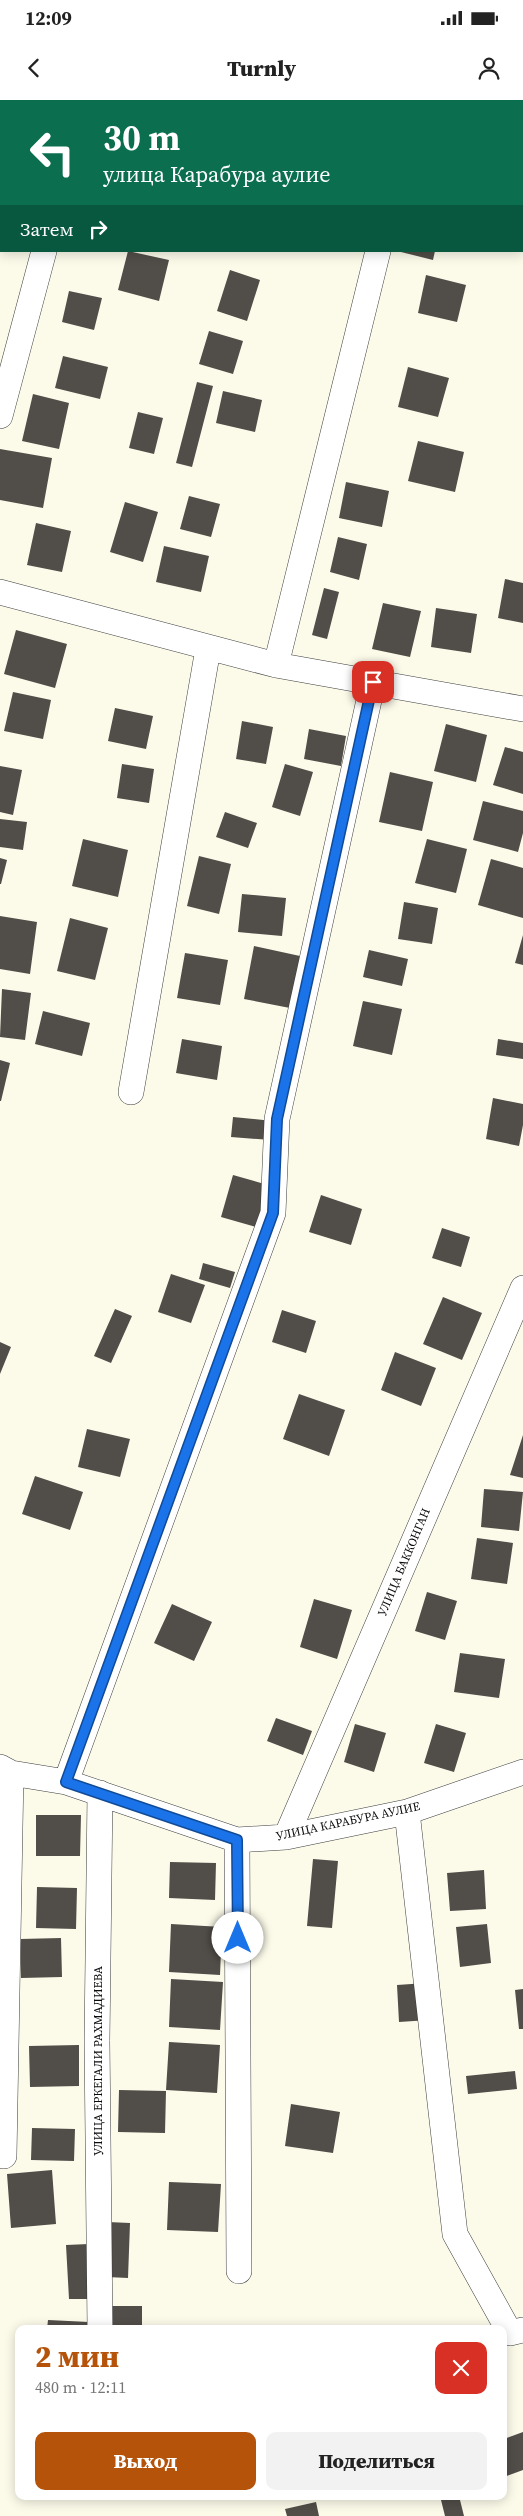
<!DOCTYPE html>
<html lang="ru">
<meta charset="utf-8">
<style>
:root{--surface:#fff;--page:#f2f2f2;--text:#222;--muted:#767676;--accent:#b45309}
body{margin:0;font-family:"Source Serif 4",serif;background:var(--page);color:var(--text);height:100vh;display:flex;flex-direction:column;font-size:19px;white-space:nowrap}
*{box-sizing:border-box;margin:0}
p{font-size:16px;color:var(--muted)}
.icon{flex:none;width:28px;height:28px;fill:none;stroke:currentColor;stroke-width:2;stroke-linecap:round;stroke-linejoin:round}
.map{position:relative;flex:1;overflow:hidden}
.drawer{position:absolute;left:15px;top:2225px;width:492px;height:175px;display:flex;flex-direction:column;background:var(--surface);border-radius:10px;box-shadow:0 2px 12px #0003}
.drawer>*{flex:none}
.hud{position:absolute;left:0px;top:0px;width:524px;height:152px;box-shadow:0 2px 12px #0003;background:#0b6e4f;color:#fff;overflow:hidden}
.pin{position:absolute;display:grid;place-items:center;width:42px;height:42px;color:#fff;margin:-21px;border-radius:10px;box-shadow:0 2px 8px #0006}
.me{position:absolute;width:55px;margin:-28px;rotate:0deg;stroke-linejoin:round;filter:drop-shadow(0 0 4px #0008)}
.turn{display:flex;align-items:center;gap:18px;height:105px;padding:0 20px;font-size:22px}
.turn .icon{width:65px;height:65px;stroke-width:2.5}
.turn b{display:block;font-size:35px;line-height:42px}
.then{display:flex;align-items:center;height:48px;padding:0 20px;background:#0003;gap:10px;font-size:19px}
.round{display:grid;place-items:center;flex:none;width:52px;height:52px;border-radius:10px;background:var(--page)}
.overview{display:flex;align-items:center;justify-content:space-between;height:85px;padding:0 20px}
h1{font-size:30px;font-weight:800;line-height:38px;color:var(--accent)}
.action{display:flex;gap:10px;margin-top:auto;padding:10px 20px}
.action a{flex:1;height:58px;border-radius:10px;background:var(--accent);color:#fff;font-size:20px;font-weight:800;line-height:58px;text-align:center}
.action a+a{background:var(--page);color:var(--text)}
.status{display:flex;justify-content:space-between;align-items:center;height:35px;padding:0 25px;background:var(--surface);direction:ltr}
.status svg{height:14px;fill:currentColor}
header{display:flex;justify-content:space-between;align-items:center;height:65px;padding:0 20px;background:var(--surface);font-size:22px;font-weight:800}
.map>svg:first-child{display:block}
.building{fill:#514d48}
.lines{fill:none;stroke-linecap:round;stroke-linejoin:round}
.minor-casing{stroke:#3d3d3d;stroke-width:26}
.minor{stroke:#fff;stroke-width:25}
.route-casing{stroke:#114b97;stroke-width:12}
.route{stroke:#1a73e8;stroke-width:9}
.labels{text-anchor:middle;stroke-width:5;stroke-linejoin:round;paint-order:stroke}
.street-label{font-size:12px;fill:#0a0a0a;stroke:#fff}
</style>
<div class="status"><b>12:09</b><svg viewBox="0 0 49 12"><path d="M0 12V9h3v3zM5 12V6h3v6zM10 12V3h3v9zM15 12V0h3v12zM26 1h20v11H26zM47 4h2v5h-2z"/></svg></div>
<header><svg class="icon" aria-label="back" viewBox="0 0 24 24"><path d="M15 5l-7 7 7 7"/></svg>Turnly<svg class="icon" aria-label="person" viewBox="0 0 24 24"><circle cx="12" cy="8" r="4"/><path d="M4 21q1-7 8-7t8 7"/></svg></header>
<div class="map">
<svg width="523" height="2416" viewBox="0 0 523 2416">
<rect width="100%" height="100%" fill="#fcfbea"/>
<path class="building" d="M128 151 169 160 159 201 118 190Z
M397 151H435L433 160Z
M230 170 260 180 247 221 217 211Z
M426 175 466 185 457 222 418 213Z
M69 191 102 198 94 230 62 222Z
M209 231 243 241 233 274 199 264Z
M63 256 108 267 100 299 55 288Z
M408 267 449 278 438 317 398 307Z
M197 282 213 286 192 367 176 363Z
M223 291 262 300 255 332 216 323Z
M33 294 69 303 59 349 22 341Z
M138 312 163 318 154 354 129 348Z
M418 341 464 352 455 392 408 381Z
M0 349 52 358 43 408 0 400Z
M346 382 389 391 382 427 339 418Z
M189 396 220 404 211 437 180 429Z
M125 402 158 412 143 462 110 452Z
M36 423 71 431 62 472 27 465Z
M338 437 367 444 359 480 330 472Z
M164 446 209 456 201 492 156 482Z
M505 479 523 483V523L498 518Z
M324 488 339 492 327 539 312 535Z
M383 503 421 511 410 557 372 549Z
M436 508 477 514 471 553 431 547Z
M16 530 67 544 55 588 4 574Z
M13 592 51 600 43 639 4 631Z
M115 608 153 616 146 649 108 641Z
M242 621 273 627 266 664 236 659Z
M446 624 487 635 476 682 434 671Z
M309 629 346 636 341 666 304 659Z
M505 647 523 652V694L493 685Z
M122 664 154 669 149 703 117 698Z
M285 664 313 672 300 716 272 707Z
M0 666 22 670 13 715 0 712Z
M390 672 433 682 422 731 379 722Z
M483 701 523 711V733L518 752 473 740Z
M225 712 257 723 248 748 216 737Z
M0 719 27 722 23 750 0 747Z
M83 739 128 750 118 797 72 786Z
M427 739 467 749 456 793 415 783Z
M199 756 231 764 219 814 187 806Z
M0 758 7 760 1 784H0Z
M491 759 523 768V818L478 805Z
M242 794 286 798 282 836 238 832Z
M404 802 438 808 432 844 398 839Z
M0 816 37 822 30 874 0 869Z
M70 818 108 828 95 880 57 871Z
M523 835V865L515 863Z
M254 846 300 856 290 908 244 899Z
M369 850 408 859 402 886 363 877Z
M185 853 228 860 220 905 177 898Z
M2 889 31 893 25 940 0 937Z
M363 901 402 909 392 955 353 946Z
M43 911 90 923 82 956 35 944Z
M182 939 222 946 217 980 176 973Z
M498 939 523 943V959L496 955Z
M0 960 10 963 1 1001H0Z
M493 998 523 1004V1025L519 1046 486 1039Z
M233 1017 273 1021 271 1040 231 1037Z
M233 1075 268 1085 256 1127 221 1117Z
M321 1095 362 1109 351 1145 309 1132Z
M442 1128 470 1137 461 1167 432 1158Z
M203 1163 235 1172 230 1188 199 1179Z
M171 1174 205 1185 191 1223 158 1212Z
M443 1197 482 1213 462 1260 423 1244Z
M115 1209 132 1216 111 1263 94 1256Z
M282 1210 316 1221 306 1253 272 1242Z
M0 1242 11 1247 0 1274Z
M395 1252 436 1268 421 1306 381 1290Z
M299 1294 345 1310 329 1356 283 1339Z
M87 1329 130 1339 120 1377 78 1367Z
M523 1335V1378L510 1375Z
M35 1376 83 1392 70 1430 22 1414Z
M484 1389 523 1392 519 1431 481 1427Z
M477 1438 513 1443 507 1484 471 1479Z
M427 1492 457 1501 445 1540 415 1531Z
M314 1499 352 1510 337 1559 300 1547Z
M172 1504 212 1522 194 1561 154 1543Z
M460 1553 505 1559 499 1598 454 1592Z
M276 1618 312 1631 303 1655 267 1641Z
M355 1624 386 1633 374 1672 344 1662Z
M436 1624 466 1633 454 1672 424 1663Z
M36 1715H81L80 1756H36Z
M313 1759 338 1761 332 1828 307 1826Z
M170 1762 216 1763 215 1800 169 1798Z
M484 1770 486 1809 450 1811 447 1773Z
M37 1787 77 1788 76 1829 36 1828Z
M171 1824 222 1827 220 1875 169 1872Z
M487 1824 491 1863 460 1867 456 1827Z
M61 1838 62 1877 21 1878 20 1839Z
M171 1879 223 1882 220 1930 169 1927Z
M426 1883 429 1920 399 1922 397 1885Z
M523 1889V1929H519L515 1890Z
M169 1942 220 1945 217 1993 166 1990Z
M79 1945V1986L30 1987 29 1946Z
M515 1971 517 1989 468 1994 466 1976Z
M119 1990 166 1991 165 2033 118 2032Z
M291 2004 340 2012 333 2053 285 2046Z
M32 2028 75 2029 74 2061 31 2060Z
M52 2070 56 2124 11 2128 7 2074Z
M169 2082 221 2084 218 2132 167 2130Z
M108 2122 130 2123 128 2178 107 2177Z
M89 2144 92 2199H69L66 2145Z
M110 2206H142V2229H110Z
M48 2220 89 2222V2229H47Z
M523 2332V2370L504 2377V2339Z
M440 2396H459L464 2416H445Z
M316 2402 319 2416H287L285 2409Z"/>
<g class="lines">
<defs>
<path id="minor" d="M84 1V0
M415 1V0
M0 316 44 151
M0 492 276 565 523 609
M276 565 378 151
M131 992 208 549
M0 1667 11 1673 66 1682 237 1740 286 1737 407 1712 523 1672
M66 1682 273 1113 277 1019 373 582
M100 1693 97 1941 100 2229
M407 1712 455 2134 510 2233 523 2230
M286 1737 523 1188
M237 1740 239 2171
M4 2056 11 1673"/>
</defs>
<use href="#minor" class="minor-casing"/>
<use href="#minor" class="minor"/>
</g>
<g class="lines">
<defs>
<path id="route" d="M238 1838 237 1740 66 1682 273 1113 277 1019 373 582"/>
</defs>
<use href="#route" class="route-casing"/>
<use href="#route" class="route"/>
</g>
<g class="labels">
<g class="street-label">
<text transform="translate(404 1462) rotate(-67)" y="4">УЛИЦА БАККОНГАН</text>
<text transform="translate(348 1721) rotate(-12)" y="4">УЛИЦА КАРАБУРА АУЛИЕ</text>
<text transform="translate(98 1961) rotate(-90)" y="4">УЛИЦА ЕРКЕГАЛИ РАХМАДИЕВА</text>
</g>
</g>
</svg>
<div class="pin" style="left:373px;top:582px;background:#d93025"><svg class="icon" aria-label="arrive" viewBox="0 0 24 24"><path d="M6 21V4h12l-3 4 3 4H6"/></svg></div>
<svg class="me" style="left:238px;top:1838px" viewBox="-20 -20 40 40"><circle r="19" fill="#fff"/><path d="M0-13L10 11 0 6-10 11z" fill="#1a73e8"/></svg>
<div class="hud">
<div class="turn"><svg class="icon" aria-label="left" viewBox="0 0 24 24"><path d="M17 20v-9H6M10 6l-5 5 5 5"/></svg><div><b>30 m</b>улица Карабура аулие</div></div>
<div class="then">Затем<svg class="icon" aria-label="right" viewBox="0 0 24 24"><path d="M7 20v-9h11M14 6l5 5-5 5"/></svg></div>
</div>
<section class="drawer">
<div class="overview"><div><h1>2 мин</h1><p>480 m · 12:11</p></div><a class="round" style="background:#d93025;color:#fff"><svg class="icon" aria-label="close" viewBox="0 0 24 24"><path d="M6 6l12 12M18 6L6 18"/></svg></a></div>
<div class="action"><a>Выход</a><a>Поделиться</a></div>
</section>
</div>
